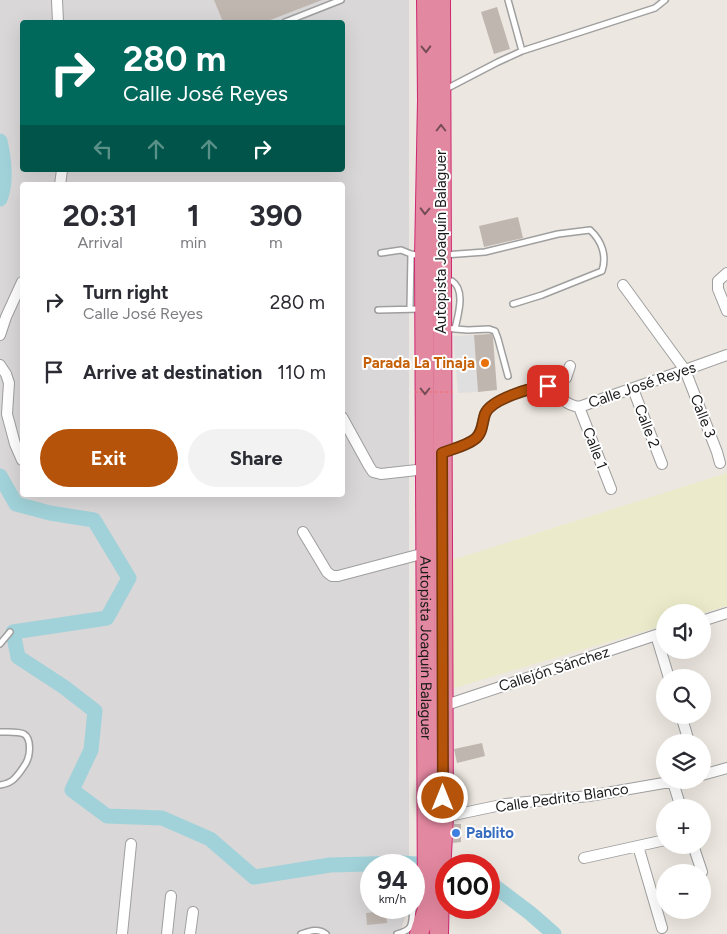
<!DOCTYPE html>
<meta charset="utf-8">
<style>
:root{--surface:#fff;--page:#f2f2f3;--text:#2b2b33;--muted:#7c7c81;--accent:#b45309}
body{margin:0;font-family:Figtree,sans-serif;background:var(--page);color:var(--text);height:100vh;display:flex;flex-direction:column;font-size:19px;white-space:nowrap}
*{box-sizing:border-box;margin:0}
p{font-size:16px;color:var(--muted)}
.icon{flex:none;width:28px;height:28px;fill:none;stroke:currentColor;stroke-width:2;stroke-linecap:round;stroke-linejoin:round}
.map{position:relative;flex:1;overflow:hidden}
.side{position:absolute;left:20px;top:182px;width:325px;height:315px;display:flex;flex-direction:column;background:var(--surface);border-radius:5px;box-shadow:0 5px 20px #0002}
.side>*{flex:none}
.guide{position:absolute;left:20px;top:20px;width:325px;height:152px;border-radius:5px;box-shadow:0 5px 20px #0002;background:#00695c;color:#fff;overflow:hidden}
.tools{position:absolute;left:656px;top:604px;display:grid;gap:10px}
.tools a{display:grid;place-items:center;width:55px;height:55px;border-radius:50%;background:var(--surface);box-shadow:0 5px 20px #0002;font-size:25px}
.speed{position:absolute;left:360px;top:854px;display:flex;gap:10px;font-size:25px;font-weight:700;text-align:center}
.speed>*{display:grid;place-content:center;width:65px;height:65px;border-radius:50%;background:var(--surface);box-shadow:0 5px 20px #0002;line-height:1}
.speed small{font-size:12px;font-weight:400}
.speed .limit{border:8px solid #d22;background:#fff;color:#111}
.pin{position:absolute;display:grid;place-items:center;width:42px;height:42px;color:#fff;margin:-21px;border-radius:10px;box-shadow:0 2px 8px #0006}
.me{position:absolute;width:55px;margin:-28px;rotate:0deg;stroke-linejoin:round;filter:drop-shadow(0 0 4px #0008)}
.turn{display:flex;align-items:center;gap:18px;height:105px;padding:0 20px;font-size:22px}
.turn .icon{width:65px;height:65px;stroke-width:2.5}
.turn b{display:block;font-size:35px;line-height:42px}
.lanes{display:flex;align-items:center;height:48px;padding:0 20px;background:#0003;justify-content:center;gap:25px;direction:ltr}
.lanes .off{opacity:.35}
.eta{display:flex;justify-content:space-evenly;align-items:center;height:85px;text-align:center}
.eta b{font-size:30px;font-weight:700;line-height:35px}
.primary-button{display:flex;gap:10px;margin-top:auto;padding:10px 20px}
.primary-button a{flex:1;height:58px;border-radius:30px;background:var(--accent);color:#fff;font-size:20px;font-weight:700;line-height:58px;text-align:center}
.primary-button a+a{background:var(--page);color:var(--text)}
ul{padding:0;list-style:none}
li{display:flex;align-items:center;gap:15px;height:70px;padding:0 20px}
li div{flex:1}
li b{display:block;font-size:19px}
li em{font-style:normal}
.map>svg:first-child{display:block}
.residential{fill:#d9d7d8;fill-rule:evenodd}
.farmland{fill:#ebebcb}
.parking{fill:#dfdfdf}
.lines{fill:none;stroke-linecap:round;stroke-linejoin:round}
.river{stroke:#a1d2d9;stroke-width:15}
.building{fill:#c0b6b0}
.lane-casing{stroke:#9f9f9f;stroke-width:8}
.street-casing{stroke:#9f9f9f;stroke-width:12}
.highway-casing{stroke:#cf2870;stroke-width:20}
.lane{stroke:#fff;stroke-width:5}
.street{stroke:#fff;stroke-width:10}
.highway{stroke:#e388a1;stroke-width:18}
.path-bridge{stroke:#f56a68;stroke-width:1;stroke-dasharray:2.5 2.5;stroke-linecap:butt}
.oneway{stroke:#754c57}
.route-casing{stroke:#753606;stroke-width:12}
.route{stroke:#b45309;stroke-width:9}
.food-dot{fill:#e8710a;stroke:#fff;stroke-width:2}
.shop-dot{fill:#3f7fe0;stroke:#fff;stroke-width:2}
.labels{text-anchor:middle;stroke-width:4;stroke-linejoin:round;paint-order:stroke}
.street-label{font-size:15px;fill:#1b1b1b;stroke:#fff}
.food-label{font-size:15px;font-weight:bold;fill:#c56008;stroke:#fff;text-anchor:end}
.shop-label{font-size:15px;font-weight:bold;fill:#366cbe;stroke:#fff;text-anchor:start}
</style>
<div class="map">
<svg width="727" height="934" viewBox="0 0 727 934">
<rect width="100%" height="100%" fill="#ece7e0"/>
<path class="residential" d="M0 0H409V865H371V908H409L399 934H0ZM22 22H342V170H22ZM22 185H342V495H22Z"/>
<path class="farmland" d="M727 473V606L703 613 665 612V625L451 689 446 562Z"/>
<path class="parking" d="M474 335 478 392 458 393 453 336Z"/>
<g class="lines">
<path class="river" d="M0 141C4 159 7 182 0 199
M0 476 16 504 50 513 94 520 129 578 107 618 13 632 18 657 64 687 95 711 91 750 72 790 107 816 162 818 210 839 254 877 330 865 404 863 437 866
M489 882 530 913 554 934"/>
</g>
<path class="building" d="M214 0H322L265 22H223Z
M497 7 510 49 494 54 481 12Z
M518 217 523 238 484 247 479 226Z
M490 334H492L493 338 497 390 478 392 474 335Z
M482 743 485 756 457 763 454 749Z
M454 824H461V842L453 843Z
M386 911 387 923 367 925 366 913Z"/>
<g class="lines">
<defs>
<path id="lane" d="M508 0 522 51
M285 22 341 0
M446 89 498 62 522 51 655 8 665 0
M381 253 401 250 411 254 422 256
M444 255 485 252 558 234 590 230C602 241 607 256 602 271L542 295 513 304
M410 308 411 254
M378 310 421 309
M444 328 455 329C458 315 466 290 452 281H446
M455 329 468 330 489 329 495 331 498 339 508 376
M0 644 10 632
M0 732C7 732 18 731 24 734 32 739 30 756 26 763 23 768 18 775 14 779 10 783 6 784 0 785
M414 904 417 900 425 899
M301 934C310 931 318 928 326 934
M397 934C415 929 411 924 413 908"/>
<path id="street" d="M57 0 58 22
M60 185 62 170
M727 273 718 281V289L727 311
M623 285 685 370 717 452 720 463
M0 335 6 317 22 282
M0 365 6 374 9 383 7 414 15 444 22 460
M553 388 566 378 570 366
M633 389 662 464
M579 407 611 489
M342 417 369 466 373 472 381 474 426 469
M442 453C452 449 470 445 477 437 483 430 482 420 486 412 492 400 535 385 548 387 557 388 560 395 565 401 569 405 574 406 579 407L685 370 727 355
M303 532 327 572 332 576H338L425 553
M702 621 727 613
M656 635 669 678
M443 706 665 632
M681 715 689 742
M702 775 727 768
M673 782 681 808
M444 817 506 804 589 796 681 780
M693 845 702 872
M638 846 662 928
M584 858 665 840
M122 934 131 844
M167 934 171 896
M190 934 193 912"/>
<g id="highway">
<path id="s1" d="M426 0 427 100 424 257 427 914"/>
<path d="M419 934 428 906"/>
<path d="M439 934 440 891 444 817 441 0"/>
</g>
</defs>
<use href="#lane" class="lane-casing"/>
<use href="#street" class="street-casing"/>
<use href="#highway" class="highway-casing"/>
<use href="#lane" class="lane"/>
<use href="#street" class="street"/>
<use href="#highway" class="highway"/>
<path class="path-bridge" d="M415 392H453"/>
</g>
<defs><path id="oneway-chevron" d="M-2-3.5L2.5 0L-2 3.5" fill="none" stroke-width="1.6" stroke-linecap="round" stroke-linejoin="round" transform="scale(1.25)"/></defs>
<g class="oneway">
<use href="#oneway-chevron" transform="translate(426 49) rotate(89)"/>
<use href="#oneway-chevron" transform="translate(441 128) rotate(-90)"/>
<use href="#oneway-chevron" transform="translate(425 211) rotate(91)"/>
<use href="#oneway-chevron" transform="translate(425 391) rotate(90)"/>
</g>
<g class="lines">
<defs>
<path id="route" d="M443 798 442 453C452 449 466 446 475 439 483 433 482 423 485 414 491 399 532 387 548 386"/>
</defs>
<use href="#route" class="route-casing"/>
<use href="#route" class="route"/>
</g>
<circle class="food-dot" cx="485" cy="363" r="5"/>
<circle class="shop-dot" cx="456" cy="833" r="5"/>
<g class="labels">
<g class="street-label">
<text transform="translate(441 242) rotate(-90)" y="5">Autopista Joaquín Balaguer</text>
<text transform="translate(642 385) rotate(-19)" y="5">Calle José Reyes</text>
<text transform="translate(703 416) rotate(69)" y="5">Calle 3</text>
<text transform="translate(647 426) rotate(69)" y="5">Calle 2</text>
<text transform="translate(595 448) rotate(69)" y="5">Calle 1</text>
<text dy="5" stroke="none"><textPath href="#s1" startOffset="648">Autopista Joaquín Balaguer</textPath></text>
<text transform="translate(554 669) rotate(-18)" y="5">Callejón Sánchez</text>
<text transform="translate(562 798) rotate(-8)" y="5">Calle Pedrito Blanco</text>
</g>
<g class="food-label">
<text x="475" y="368">Parada La Tinaja</text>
</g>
<g class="shop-label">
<text x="466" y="838">Pablito</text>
</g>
</g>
</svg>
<div class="tools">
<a><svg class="icon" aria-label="sound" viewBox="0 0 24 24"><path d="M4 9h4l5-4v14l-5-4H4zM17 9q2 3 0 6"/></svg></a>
<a><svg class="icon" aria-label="search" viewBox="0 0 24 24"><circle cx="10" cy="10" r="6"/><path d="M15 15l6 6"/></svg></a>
<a><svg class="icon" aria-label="layers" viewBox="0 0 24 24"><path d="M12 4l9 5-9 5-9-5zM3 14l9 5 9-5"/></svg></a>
<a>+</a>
<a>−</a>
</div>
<div class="speed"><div>94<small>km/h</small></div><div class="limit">100</div></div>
<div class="pin" style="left:548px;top:386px;background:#d93025"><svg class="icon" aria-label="arrive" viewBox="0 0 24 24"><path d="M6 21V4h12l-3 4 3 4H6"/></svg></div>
<svg class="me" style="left:443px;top:798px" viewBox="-20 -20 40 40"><circle r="17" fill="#b45309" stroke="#fff" stroke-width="3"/><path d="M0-11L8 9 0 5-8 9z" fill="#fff"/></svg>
<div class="guide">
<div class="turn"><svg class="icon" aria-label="right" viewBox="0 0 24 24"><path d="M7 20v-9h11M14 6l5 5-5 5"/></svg><div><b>280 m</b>Calle José Reyes</div></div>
<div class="lanes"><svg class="icon off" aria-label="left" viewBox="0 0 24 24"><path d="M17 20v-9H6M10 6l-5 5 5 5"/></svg><svg class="icon off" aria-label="ahead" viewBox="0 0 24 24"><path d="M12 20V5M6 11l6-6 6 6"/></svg><svg class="icon off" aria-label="ahead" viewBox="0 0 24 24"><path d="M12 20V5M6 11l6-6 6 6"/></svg><svg class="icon" aria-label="right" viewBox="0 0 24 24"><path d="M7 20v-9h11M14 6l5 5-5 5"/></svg></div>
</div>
<section class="side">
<div class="eta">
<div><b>20:31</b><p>Arrival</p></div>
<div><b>1</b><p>min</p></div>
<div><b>390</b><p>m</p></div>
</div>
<ul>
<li><svg class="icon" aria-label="right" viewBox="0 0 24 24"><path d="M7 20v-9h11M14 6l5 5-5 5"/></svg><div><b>Turn right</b><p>Calle José Reyes</p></div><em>280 m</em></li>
<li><svg class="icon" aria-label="arrive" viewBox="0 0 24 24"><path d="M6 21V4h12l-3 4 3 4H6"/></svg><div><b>Arrive at destination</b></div><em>110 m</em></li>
</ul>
<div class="primary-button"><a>Exit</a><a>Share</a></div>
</section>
</div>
